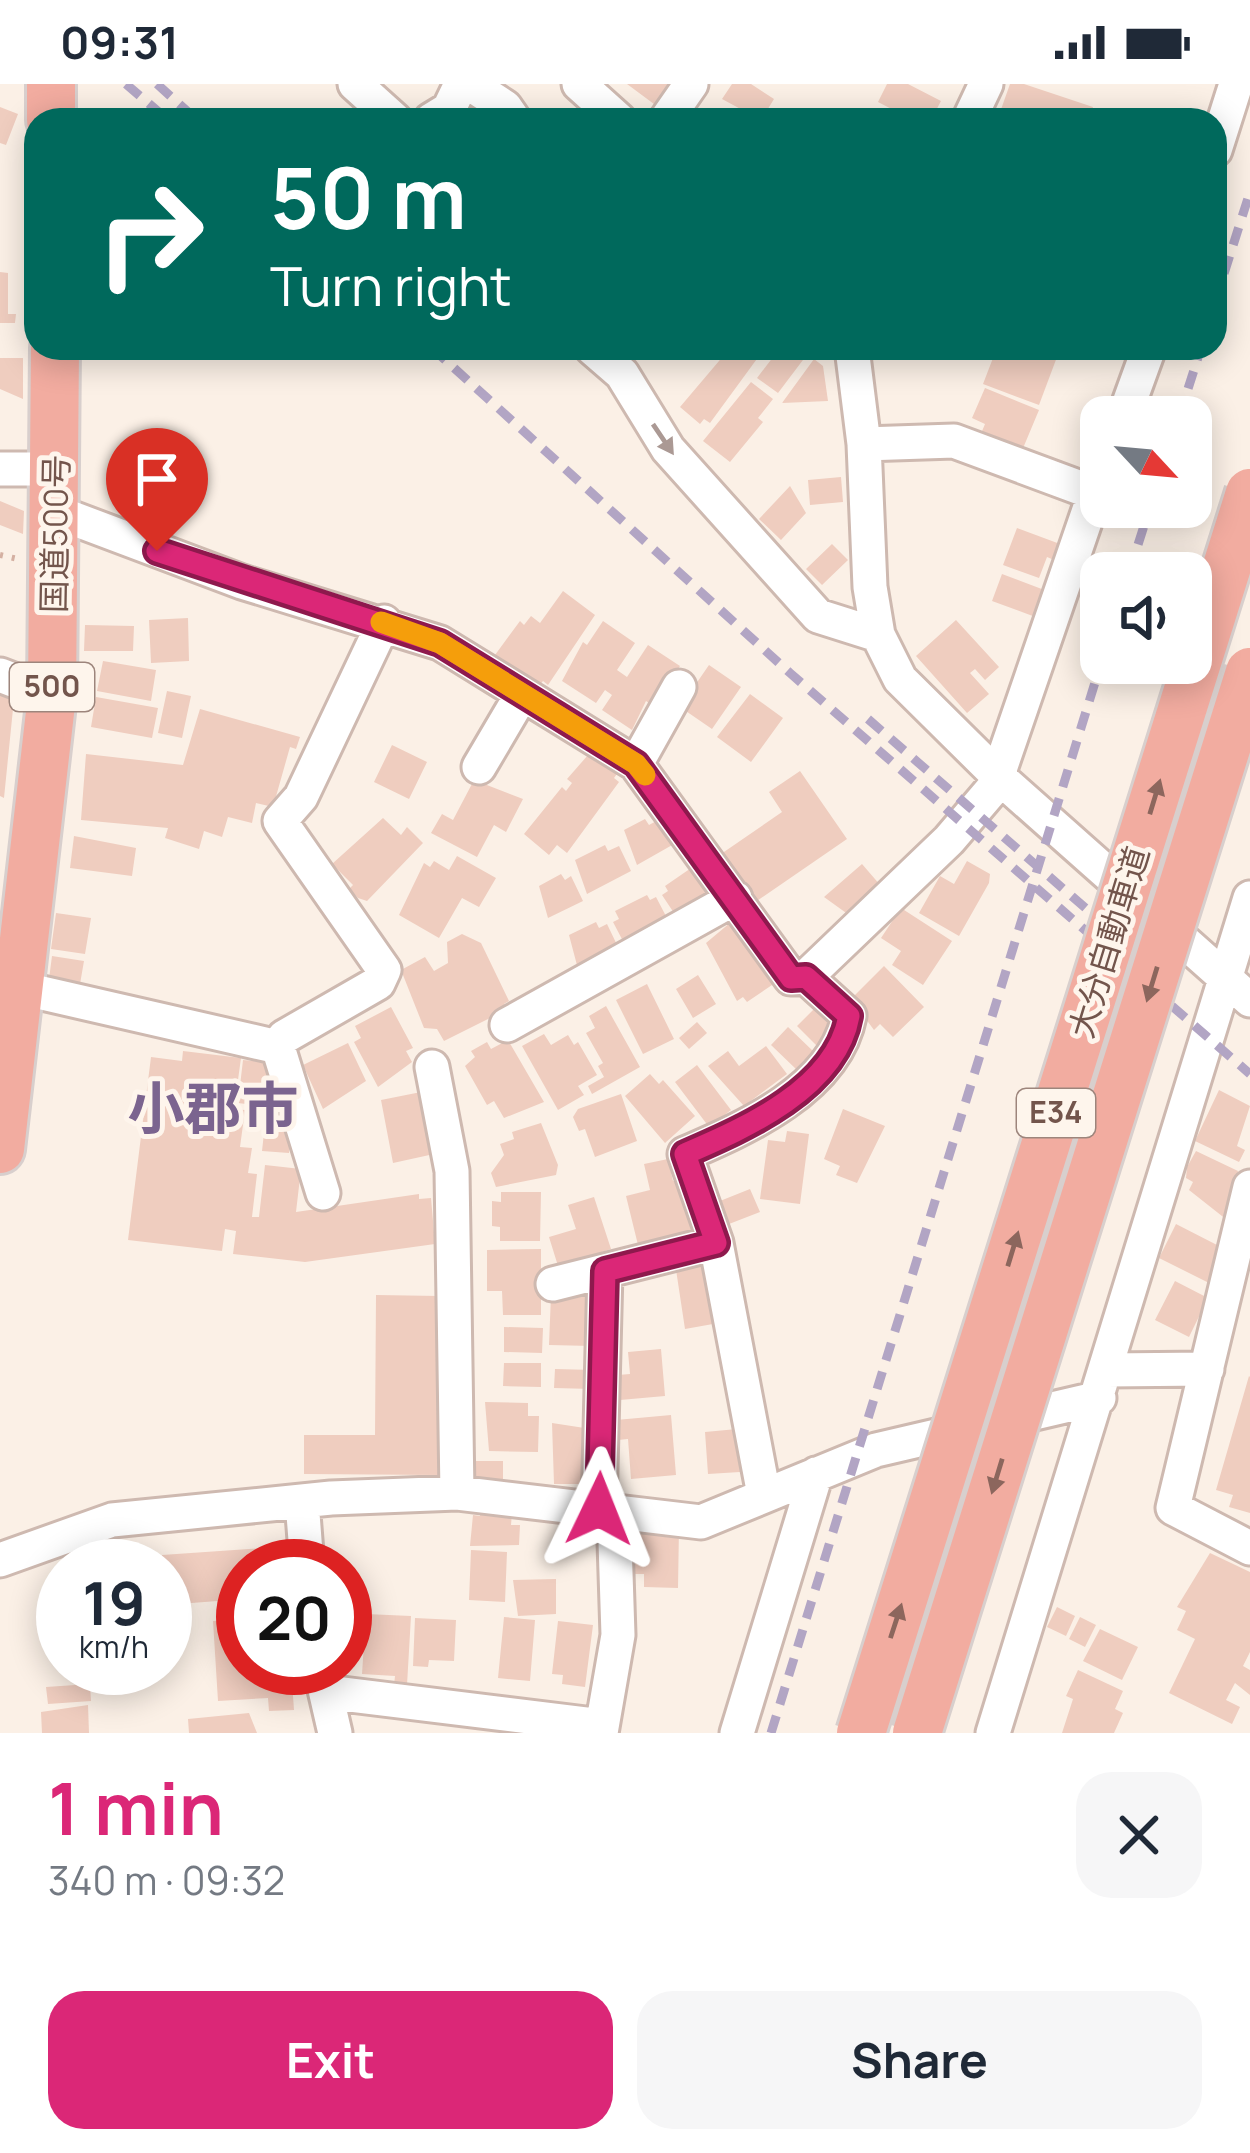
<!DOCTYPE html>
<meta charset="utf-8">
<style>
:root{--surface:#fff;--page:#f6f6f7;--text:#1f2937;--muted:#747a83;--accent:#db2777}
body{margin:0;font-family:Manrope,"Noto Sans JP",sans-serif;background:var(--page);color:var(--text);height:100vh;display:flex;flex-direction:column;font-size:45px;white-space:nowrap}
*{box-sizing:border-box;margin:0}
p{font-size:39px;color:var(--muted)}
.icon{flex:none;width:66px;height:66px;fill:none;stroke:currentColor;stroke-width:2;stroke-linecap:round;stroke-linejoin:round}
.map{position:relative;height:1649px;overflow:hidden}
.panel{display:flex;flex-direction:column;background:var(--surface);flex:1}
.panel>*{flex:none}
.guide{position:absolute;left:24px;top:24px;width:1203px;height:252px;border-radius:36px;box-shadow:0 6px 30px #0003;background:#00695c;color:#fff;overflow:hidden}
.needle{width:78px;rotate:116deg}
.controls{position:absolute;left:1080px;top:312px;display:grid;gap:24px}
.controls a{display:grid;place-items:center;width:132px;height:132px;border-radius:24px;background:var(--surface);box-shadow:0 6px 30px #0003;font-size:60px}
.speed{position:absolute;left:36px;top:1455px;display:flex;gap:24px;font-size:60px;font-weight:700;text-align:center}
.speed>*{display:grid;place-content:center;width:156px;height:156px;border-radius:50%;background:var(--surface);box-shadow:0 6px 30px #0003;line-height:1}
.speed small{font-size:30px;font-weight:400}
.speed .limit{border:18px solid #d22;background:#fff;color:#111}
.pin{position:absolute;display:grid;place-items:center;width:102px;height:102px;color:#fff;margin:-123px -51px;border-radius:50% 50% 50% 0;rotate:-45deg;box-shadow:0 0 12px #0007}
.pin .icon{rotate:45deg}
.me{position:absolute;width:132px;margin:-66px;rotate:2deg;stroke-linejoin:round;filter:drop-shadow(0 0 9px #0008)}
.turn{display:flex;align-items:center;gap:42px;height:252px;padding:0 48px;font-size:54px}
.turn .icon{width:156px;height:156px;stroke-width:2.5}
.turn b{display:block;font-size:84px;line-height:102px}
.round{display:grid;place-items:center;flex:none;width:126px;height:126px;border-radius:36px;background:var(--page)}
.summary{display:flex;align-items:center;justify-content:space-between;height:204px;padding:0 48px}
h1{font-size:72px;font-weight:700;line-height:90px;color:var(--accent)}
.cta{display:flex;gap:24px;margin-top:auto;padding:24px 48px}
.cta a{flex:1;height:138px;border-radius:36px;background:var(--accent);color:#fff;font-size:48px;font-weight:700;line-height:138px;text-align:center}
.cta a+a{background:var(--page);color:var(--text)}
.status{display:flex;justify-content:space-between;align-items:center;height:84px;padding:0 60px;background:var(--surface);direction:ltr}
.status svg{height:33px;fill:currentColor}
.map>svg:first-child{display:block}
.building{fill:#efcdbf}
.lines{fill:none;stroke-linecap:round;stroke-linejoin:round}
.minor-casing{stroke:#ceb9b0;stroke-width:39}
.highway-casing{stroke:#d8cfcd;stroke-width:54}
.path{stroke:#d4b0a2;stroke-width:6;stroke-dasharray:3 9;stroke-linecap:butt}
.minor{stroke:#fff;stroke-width:33}
.highway{stroke:#f2aca0;stroke-width:48}
.rail{stroke:#b2a5c4;stroke-width:9;stroke-dasharray:18 12;stroke-linecap:butt}
.highway-bridge-casing{stroke:#d8cfcd;stroke-width:54;stroke-linecap:butt}
.highway-bridge{stroke:#f2aca0;stroke-width:48}
.oneway{fill:#ab9994}
.oneway2{fill:#8c665d}
.route-casing{stroke:#8e194d;stroke-width:30}
.route{stroke:#db2777;stroke-width:21}
.slow{stroke:#f59e0b;stroke-width:21}
.labels{text-anchor:middle;stroke-width:10;stroke-linejoin:round;paint-order:stroke}
.shield{fill:#fef5ec;stroke:#9d857c;stroke-width:3}
.shield-label{font-size:30px;font-weight:bold;fill:#73554c}
.street-label{font-size:33px;fill:#73554c;stroke:#fef5ec}
.town-label{font-size:57px;font-weight:bold;fill:#7b648f;stroke:#fef5ec}
</style>
<div class="status"><b>09:31</b><svg viewBox="0 0 49 12"><path d="M0 12V9h3v3zM5 12V6h3v6zM10 12V3h3v9zM15 12V0h3v12zM26 1h20v11H26zM47 4h2v5h-2z"/></svg></div>
<div class="map">
<svg width="1250" height="1649" viewBox="0 0 1250 1649">
<rect width="100%" height="100%" fill="#fbf0e6"/>
<path class="building" d="M627 0H675L658 23Z
M732 0H751L774 15 761 36 722 15Z
M887 0H908L941 17 931 36H913L878 18Z
M1010 0H1024L1093 23 1089 36H989L991 29 999 31Z
M0 23 18 30 6 61 0 59Z
M0 188 8 189V230H16L15 239H0Z
M730 264H765L710 339 704 335 700 340 680 323Z
M780 264H812L778 309 757 294Z
M991 264H1033L1057 273 1039 321 983 300 993 274 987 272Z
M0 274H23V315L0 305Z
M814 275 823 282 828 317 782 319Z
M751 298 773 315 758 334 763 338 730 378 703 357Z
M985 304 1039 326 1021 369 980 352 985 340 972 334Z
M841 393 843 418 810 421 808 396Z
M790 402 806 429 781 456 759 435Z
M0 417 24 427 23 450 0 441Z
M1017 444 1060 460 1054 476 1047 473 1039 494 1003 481Z
M832 460 848 476 822 501 806 485Z
M1002 490 1047 507 1038 534 992 517Z
M563 507 595 531 548 601 543 597 538 603 495 571 520 537 524 541 531 532 540 539Z
M188 534 189 577 151 579 149 536Z
M956 536 999 583 985 596 975 585 970 589 989 610 967 629 916 572Z
M603 537 635 559 617 586 627 593 648 561 680 582 653 622 646 617 632 646 602 626 612 611 605 606 596 619 562 597 583 558 587 561Z
M85 541 134 542 133 567H84Z
M103 577 156 586 151 617 97 607Z
M709 581 741 603 712 645 680 623Z
M167 607 191 612 182 654 158 649Z
M0 610 14 615 4 714 0 712Z
M750 610 783 634 751 678 717 653Z
M96 613 158 624 152 654 91 643Z
M200 625 300 653 296 665 290 663 273 723 256 719 252 739 228 733 222 753 204 747 199 765 165 754 168 744 81 736 86 670 183 681Z
M392 661 427 678 409 715 374 698Z
M588 671 596 678 601 672 619 687 614 694 619 698 567 769 557 761 549 771 524 750 562 703 566 707 572 699 567 695Z
M800 687 847 755 754 819 721 770 782 728 769 708Z
M474 696 523 715 506 748 494 741 477 773 431 749 442 730 453 736Z
M383 734 401 751 407 743 423 759 367 817 358 814 349 805 353 801 332 780Z
M645 735 649 741 660 735 674 760 637 781 624 746Z
M74 752 136 764 132 792 70 784Z
M605 761 608 767 619 762 631 787 587 810 575 776Z
M457 772 496 794 479 823 462 814 439 854 399 831 424 779 430 783 434 777 449 786Z
M967 777 990 790 989 799 959 852 919 829 940 792 954 800Z
M862 780 881 802 849 831 824 813Z
M694 782 715 806 676 832 662 811 668 807 665 802Z
M561 790 565 796 571 792 583 817 548 834 539 802Z
M647 811 650 816 656 813 668 836 624 859 613 838 619 835 615 827Z
M901 824 952 857 923 901 892 881 901 867 881 854Z
M56 829 91 834 85 870 51 865Z
M737 833 775 899 747 918 743 913 737 917 706 859Z
M596 838 599 844 607 840 619 865 578 885 569 851Z
M462 850 481 859 509 917 504 920 508 925 444 957 437 945 424 944 401 886 425 873 434 887 448 879 447 858Z
M52 872 84 877 80 900 49 895Z
M884 882 924 923 893 953 880 940 874 946 851 915Z
M698 891 716 920 693 934 676 905Z
M647 900 674 955 643 970 616 916Z
M606 922 640 983 592 1010 588 1002 604 993 598 982 603 979 586 949 595 944 589 932Z
M391 923 413 964 406 967 412 978 378 1003 354 958 361 954 355 942Z
M814 925 837 946 819 964 797 942Z
M697 938 707 949 689 965 679 954Z
M788 943 814 968 797 986 771 961Z
M544 950 551 961 568 951 574 961 578 958 597 991 578 1002 584 1011 558 1026 522 962Z
M508 956 544 1018 504 1034 494 1017 487 1021 465 982 475 973 471 967 487 958 491 965Z
M348 959 366 997 323 1025 303 981Z
M766 962 787 990 744 1022 708 982 728 967 739 982Z
M183 967 241 974 234 1025 245 1026 240 1063 252 1064 248 1089 257 1090 252 1133H259L265 1081 301 1085 296 1128 419 1110V1115L431 1114 435 1160 305 1178 233 1170 236 1147 225 1145 222 1167 128 1156 151 973 182 977Z
M243 976 275 979 273 1004 283 1005 279 1039 292 1041 289 1069 262 1067 265 1040 252 1038 254 1021 238 1019Z
M697 981 731 1026 709 1043 675 998Z
M650 990 659 1000 663 996 695 1032 665 1059 625 1012Z
M1219 1006 1250 1022 1237 1062 1245 1066 1239 1078 1195 1057Z
M421 1008 434 1070 393 1079 381 1016Z
M621 1010 637 1057 595 1073 585 1045 579 1047 573 1033 578 1025Z
M843 1025 885 1042 857 1099 836 1091 840 1082 824 1075Z
M541 1039 558 1081 556 1091 496 1103 491 1089 504 1071 500 1060 514 1055 512 1048Z
M787 1047 809 1050 800 1120 760 1115 768 1056 785 1058Z
M1196 1067 1238 1087 1227 1136 1189 1106 1193 1098 1186 1094 1187 1083Z
M668 1075 673 1097 681 1095 694 1147 638 1161 626 1112 650 1106 644 1080Z
M750 1105 760 1128 729 1140 720 1117Z
M501 1108H541L540 1157H500V1143L492 1142V1117L501 1118Z
M594 1113 611 1165 558 1182 549 1153 576 1145 568 1121Z
M1176 1140 1217 1161 1209 1199 1159 1174Z
M541 1165V1231H503L502 1207H487V1166Z
M704 1174 713 1240 685 1245 675 1179Z
M1175 1197 1208 1214 1189 1253 1155 1236Z
M376 1211 440 1212 439 1391 304 1390V1351H375Z
M551 1211 593 1212 592 1262 549 1261Z
M504 1243 543 1244 542 1269 504 1268Z
M661 1265 665 1312 620 1316 618 1291 630 1290 628 1268Z
M504 1279H541V1303L503 1302Z
M555 1285 593 1286 592 1305 554 1304Z
M1249 1292 1250 1293V1429L1229 1423 1233 1411 1216 1406Z
M485 1318 528 1319V1332H539L538 1368 489 1367Z
M671 1331 676 1391 631 1395 628 1355 618 1356 616 1336Z
M552 1339 591 1345 590 1400H554Z
M737 1345 740 1388 708 1390 705 1348Z
M473 1377H503V1401H473Z
M480 1426 512 1429 511 1441H520L519 1461 470 1462 473 1431 480 1432Z
M635 1443H679L678 1504 644 1503V1490H635Z
M279 1463 280 1482H243V1515L166 1521 162 1471Z
M471 1466 507 1468 505 1518 469 1516Z
M1210 1469 1250 1488V1568L1243 1582 1250 1586V1611L1235 1599 1226 1616 1240 1623 1232 1640 1169 1609 1195 1555 1177 1546 1186 1527 1177 1523Z
M556 1495V1530L518 1532 513 1496Z
M1057 1523 1075 1532 1066 1552 1047 1543Z
M366 1530 411 1532 407 1601H394L395 1592 362 1590Z
M504 1533 535 1536 530 1597 498 1594Z
M1080 1533 1096 1541 1085 1563 1069 1555Z
M415 1534 456 1536 454 1577 429 1576 428 1583 413 1582Z
M243 1535V1584H291L294 1626 269 1627 268 1614 218 1617 213 1537Z
M558 1537 593 1541 585 1603 562 1600 563 1591 552 1590Z
M1100 1545 1138 1563 1122 1596 1083 1577Z
M1078 1586 1123 1607 1115 1625 1123 1629 1114 1649H1062L1073 1615 1066 1612Z
M90 1600 91 1617 48 1620 46 1603Z
M88 1621 89 1649H42L41 1628Z
M249 1629 257 1649H189L188 1635Z"/>
<g class="lines">
<defs>
<path id="minor" d="M355 0 395 36
M470 0 505 23 514 36
M579 0 619 36
M431 36 449 25 461 0
M666 36 691 0
M969 36 986 0
M1215 66 1236 0
M592 264 622 290 668 365 818 532 878 551
M852 264 864 360 870 503 878 551 900 595 1001 695 1250 916
M1124 333 1149 264
M864 360 954 357 1094 409
M0 385H56
M56 428 242 498 440 559 636 680 791 894 806 893 849 932C835 1005 745 1044 685 1070L716 1159 764 1411
M0 591 52 611
M636 680 679 603
M479 683 522 610
M998 691 1101 391
M806 893 949 756 1001 695
M16 903 278 963 323 1109
M507 941 735 814
M278 963 284 953 378 899 384 886 280 737 301 713 384 538
M432 983 452 1087 457 1409
M1250 1103 1173 1424 1250 1464
M553 1200 716 1159
M1107 1286 1207 1285
M302 1417 307 1482
M599 1425 605 1187
M0 1476 112 1436 331 1414 457 1409 701 1438 876 1366 1099 1314
M320 1584 335 1649
M326 1608 602 1642
M601 1649 618 1551 614 1427
M737 1649 816 1390
M993 1649 1250 814"/>
<path id="highway" d="M51 0V36
M0 1065 52 611 55 264"/>
</defs>
<use href="#minor" class="minor-casing"/>
<use href="#highway" class="highway-casing"/>
<path class="path" d="M0 471 18 475"/>
<use href="#minor" class="minor"/>
<use href="#highway" class="highway"/>
<path class="rail" d="M126 0 168 36
M157 0 197 36
M1215 218 1250 108
M432 264 790 589 1250 990
M1179 333 1201 264
M1129 489 1150 423
M868 635 1090 828
M771 1649 1101 579"/>
<defs>
<path id="highway-bridge" d="M861 1649 1250 409
M917 1649 1250 588"/>
</defs>
<use href="#highway-bridge" class="highway-bridge-casing"/>
<use href="#highway-bridge" class="highway-bridge"/>
</g>
<defs><path id="oneway-solid" d="M-6-.8H1V-3.2L6.5 0L1 3.2V.8H-6Z" transform="scale(3)"/></defs>
<use class="oneway" href="#oneway-solid" transform="translate(663 355) rotate(56)"/>
<g class="oneway2">
<use href="#oneway-solid" transform="translate(1155 713) rotate(-73)"/>
<use href="#oneway-solid" transform="translate(1152 900) rotate(107)"/>
<use href="#oneway-solid" transform="translate(1013 1165) rotate(-73)"/>
<use href="#oneway-solid" transform="translate(997 1392) rotate(107)"/>
<use href="#oneway-solid" transform="translate(896 1537) rotate(-72)"/>
</g>
<g class="lines">
<defs>
<path id="route" d="M157 467 440 559 636 680 791 894 806 893 849 932C836 1005 745 1044 685 1070L716 1159 605 1187 599 1425"/>
</defs>
<use href="#route" class="route-casing"/>
<use href="#route" class="route"/>
<path class="slow" d="M381 538 440 559 636 680 645 691"/>
</g>
<g class="labels">
<g class="shield">
<rect x="10" y="579" width="84" height="48" rx="9"/>
<rect x="1017" y="1005" width="78" height="48" rx="9"/>
</g>
<g class="shield-label">
<text x="52" y="613">500</text>
<text x="1056" y="1039">E34</text>
</g>
<g class="street-label">
<text transform="translate(55 450) rotate(-89)" y="12">国道500号</text>
<text transform="translate(1109 858) rotate(-73)" y="12">大分自動車道</text>
</g>
<g class="town-label">
<text x="213" y="1045">小郡市</text>
</g>
</g>
</svg>
<div class="controls">
<a><svg class="needle" viewBox="-14 -14 28 28"><path d="M0-13l5 13h-10z" fill="#e53935"/><path d="M0 13l5-13h-10z" fill="#747a83"/></svg></a>
<a><svg class="icon" aria-label="sound" viewBox="0 0 24 24"><path d="M4 9h4l5-4v14l-5-4H4zM17 9q2 3 0 6"/></svg></a>
</div>
<div class="speed"><div>19<small>km/h</small></div><div class="limit">20</div></div>
<div class="pin" style="left:157px;top:467px;background:#d93025"><svg class="icon" aria-label="arrive" viewBox="0 0 24 24"><path d="M6 21V4h12l-3 4 3 4H6"/></svg></div>
<svg class="me" style="left:599px;top:1425px" viewBox="-20 -20 40 40"><path d="M0-17L14 15 0 8-14 15z" fill="#db2777" stroke="#fff" stroke-width="4"/></svg>
<div class="guide">
<div class="turn"><svg class="icon" aria-label="right" viewBox="0 0 24 24"><path d="M7 20v-9h11M14 6l5 5-5 5"/></svg><div><b>50 m</b>Turn right</div></div>
</div>
</div>
<section class="panel">
<div class="summary"><div><h1>1 min</h1><p>340 m · 09:32</p></div><a class="round"><svg class="icon" aria-label="close" viewBox="0 0 24 24"><path d="M6 6l12 12M18 6L6 18"/></svg></a></div>
<div class="cta"><a>Exit</a><a>Share</a></div>
</section>
